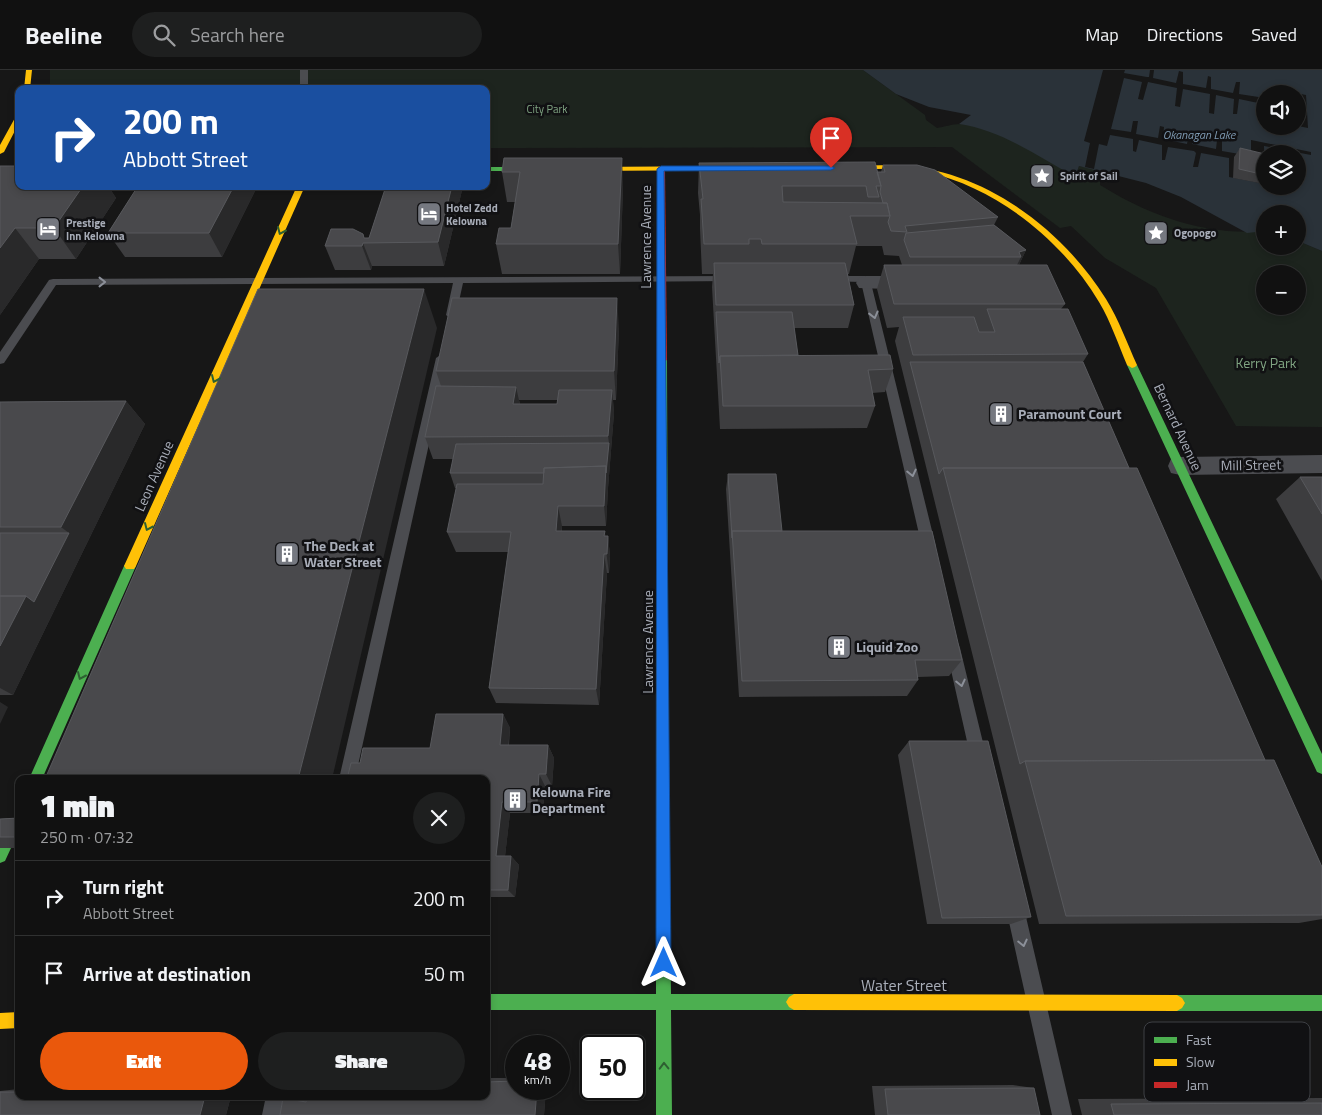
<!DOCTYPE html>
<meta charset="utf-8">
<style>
:root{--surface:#111;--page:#1e1f1f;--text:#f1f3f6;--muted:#9c9d9f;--line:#303131;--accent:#ea580c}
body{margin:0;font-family:"Titillium Web",sans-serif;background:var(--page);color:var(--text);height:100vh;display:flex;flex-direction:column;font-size:19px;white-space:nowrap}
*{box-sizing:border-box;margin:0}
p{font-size:16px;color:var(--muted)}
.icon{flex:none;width:28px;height:28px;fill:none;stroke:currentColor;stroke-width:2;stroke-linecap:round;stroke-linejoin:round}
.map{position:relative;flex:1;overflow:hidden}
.drawer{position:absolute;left:15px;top:705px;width:475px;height:325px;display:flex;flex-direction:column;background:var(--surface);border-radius:10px;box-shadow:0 2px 8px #0003,0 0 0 1px var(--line)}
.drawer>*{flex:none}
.banner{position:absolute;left:15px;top:15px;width:475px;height:105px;border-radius:10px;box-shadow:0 2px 8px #0003,0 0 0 1px var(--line);background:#1a4fa0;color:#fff;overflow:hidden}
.fabs{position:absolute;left:1256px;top:15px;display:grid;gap:10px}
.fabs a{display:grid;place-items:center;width:50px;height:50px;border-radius:50%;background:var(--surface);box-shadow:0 2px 8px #0003,0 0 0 1px var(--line);font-size:25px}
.speed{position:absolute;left:505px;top:965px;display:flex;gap:10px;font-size:25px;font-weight:700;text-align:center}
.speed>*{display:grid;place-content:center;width:65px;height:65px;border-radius:50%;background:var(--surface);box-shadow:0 2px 8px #0003,0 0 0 1px var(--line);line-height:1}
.speed small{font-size:12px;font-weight:400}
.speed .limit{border:2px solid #111;border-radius:8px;background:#fff;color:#111}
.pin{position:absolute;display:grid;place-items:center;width:42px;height:42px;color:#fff;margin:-51px -21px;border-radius:50% 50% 50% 0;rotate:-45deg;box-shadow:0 0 5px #0007}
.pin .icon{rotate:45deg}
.me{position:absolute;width:55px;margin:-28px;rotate:0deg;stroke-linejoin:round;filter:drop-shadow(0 0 4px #0008)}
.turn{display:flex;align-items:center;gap:18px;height:105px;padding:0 25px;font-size:22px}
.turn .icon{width:65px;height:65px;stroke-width:2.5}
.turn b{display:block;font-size:35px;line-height:42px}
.round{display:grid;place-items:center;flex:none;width:52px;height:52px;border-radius:26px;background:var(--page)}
.overview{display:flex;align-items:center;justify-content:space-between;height:85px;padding:0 25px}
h1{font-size:30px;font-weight:800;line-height:38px}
.primary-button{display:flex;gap:10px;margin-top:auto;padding:10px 25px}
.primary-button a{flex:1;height:58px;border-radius:30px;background:var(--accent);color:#fff;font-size:20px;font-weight:800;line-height:58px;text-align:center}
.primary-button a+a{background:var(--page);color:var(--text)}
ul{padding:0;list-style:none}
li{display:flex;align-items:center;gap:15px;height:75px;padding:0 25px;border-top:1px solid var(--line)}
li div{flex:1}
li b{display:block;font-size:19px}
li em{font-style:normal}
header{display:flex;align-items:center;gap:30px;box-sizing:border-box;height:70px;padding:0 25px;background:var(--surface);border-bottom:1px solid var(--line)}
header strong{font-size:24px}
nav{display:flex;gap:28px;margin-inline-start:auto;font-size:18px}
.search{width:350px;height:45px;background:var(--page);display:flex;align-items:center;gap:12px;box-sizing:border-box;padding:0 18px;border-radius:28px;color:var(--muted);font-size:19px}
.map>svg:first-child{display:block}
.green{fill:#1d241e;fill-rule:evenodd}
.water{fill:#2a3239;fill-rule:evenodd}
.pier{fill:#171717}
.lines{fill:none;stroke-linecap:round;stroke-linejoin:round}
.lane{fill:#4b4c50;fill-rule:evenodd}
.street{fill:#4b4c50;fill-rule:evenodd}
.fast{fill:#4caf50;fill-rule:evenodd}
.slow{fill:#ffc107;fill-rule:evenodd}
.jam{fill:#c62828;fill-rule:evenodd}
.wall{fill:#3d3d3f;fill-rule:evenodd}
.shaded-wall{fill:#29292a}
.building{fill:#49494c;stroke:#58595d}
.oneway{stroke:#2e6032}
.oneway2{stroke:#8c9099}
.route{fill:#1a73e8;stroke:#114b97}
.labels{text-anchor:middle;stroke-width:5;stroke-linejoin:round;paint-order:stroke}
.far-park-label{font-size:11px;fill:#7fa381;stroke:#111113}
.far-poi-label{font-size:11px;font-weight:bold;fill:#a8adb8;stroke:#111113;text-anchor:start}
.far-water-label{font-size:12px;font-style:italic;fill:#7f9bb3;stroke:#111113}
.street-label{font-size:14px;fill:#a8adb8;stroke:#111113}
.park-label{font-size:14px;fill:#7fa381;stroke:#111113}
.poi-label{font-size:14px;font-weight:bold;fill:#a8adb8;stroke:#111113;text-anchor:start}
.near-street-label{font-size:16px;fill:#a8adb8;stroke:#111113}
.key{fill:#111113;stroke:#3e4045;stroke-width:1}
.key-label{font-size:14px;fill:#a8adb8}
</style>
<header>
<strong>Beeline</strong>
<div class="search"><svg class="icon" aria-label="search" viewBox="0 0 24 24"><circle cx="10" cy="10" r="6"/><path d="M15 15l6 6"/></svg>Search here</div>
<nav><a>Map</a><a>Directions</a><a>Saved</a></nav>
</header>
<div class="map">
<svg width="1322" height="1045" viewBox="0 0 1322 1045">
<rect width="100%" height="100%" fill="#171717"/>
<path class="green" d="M50 0H863L925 45 926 50 937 58C944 57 952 54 960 54 994 55 1045 89 1075 106L1079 96 1100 100V115C1150 146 1205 166 1265 161V176H1298V171L1322 181V357L1236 356 1156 218 1105 188 1071 156 1060 158 952 77 486 78V19H50ZM1265 204H1298V236H1265Z"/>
<path class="water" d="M863 0H1322V181L1298 171V144H1265V161L1247 163 1181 127 1146 113 1079 96 1075 107C1038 86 1001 60 959 54L971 45 929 37 896 24ZM1265 24H1298V56H1265ZM1265 84H1298V116H1265Z"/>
<path class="pier" d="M1103 0H1125L1124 3 1147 7H1149L1150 0H1154L1153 8 1176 13 1179 1 1183 2V14L1206 18 1208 6 1211 7V19L1233 23 1236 12H1240L1239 24 1265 28V50H1263V34L1239 29 1237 44H1233L1234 29 1216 25 1214 44 1209 43 1210 24 1183 19 1180 37 1175 36 1177 18 1148 12 1143 30 1138 29 1142 12 1124 8 1111 59 1131 62 1133 51H1138L1136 64 1158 68 1160 56 1164 57 1163 69 1187 74 1189 62H1193L1192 74 1216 79 1218 62 1222 63V81L1251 86V70L1311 82V85L1264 76 1265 114 1229 107V88L1201 83 1198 97H1193L1196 83 1194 81 1168 77 1165 90H1162V75L1139 70 1136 82 1133 81V69L1110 65 1107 76 1099 74 1094 99 1085 97 1090 73 1084 71Z
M1295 23 1306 25 1308 58 1298 56V24Z"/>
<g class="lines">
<path class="lane" d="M300 0H308V19H300Z
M731 206 735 207V211L463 213 456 245 451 249 446 245 453 213 56 215 4 293 0 294V282L49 210 53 209Z
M830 206H865L870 209 936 477 934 481H924L922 477 861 212 826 211V207Z
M442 284 448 288 355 709H339L436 288Z
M953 572 958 573 960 578 987 689 985 694 979 697 973 694 971 689 946 578 948 573Z
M1014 825 1020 828 1023 834 1072 1045H1052L1005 834 1008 828Z
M266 1026H286L282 1045H262Z"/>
<path class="street" d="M866 206H916L923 208 926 213 923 218 916 220 859 218 856 213 859 208Z
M1322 385V403L1180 405 1171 403 1168 396 1171 389 1180 387Z"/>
<path class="fast" d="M486 97H538L542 99 538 101H486Z
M662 287 667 290 668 571 666 575 662 576 658 575 656 571 657 290Z
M1132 292 1137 295 1322 684V704L1317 702 1127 295Z
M130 491 134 493 136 496 42 709H29L124 496 126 493Z
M4 771 9 773 11 778 5 791 0 793V773Z
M663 844 668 846 670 851 671 924H794L799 927 802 932 799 937 794 940H671L672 1045H656V940H486V924H656V851L658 846Z
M1177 925H1322V941H1177L1172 938 1169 933 1172 928Z"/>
<path class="slow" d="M26 0H32L30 19H24Z
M19 44V53L4 82 0 84V75L16 46Z
M894 95C981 98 1060 156 1106 229 1119 250 1127 273 1137 295L1135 297 1132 298 1127 295C1118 274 1111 252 1099 232 1063 171 997 118 927 102 898 96 868 100 839 100L835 98 839 96Z
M736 96 740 98 739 100 584 101 580 99 584 97Z
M297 116H305L136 496 134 499H126L124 496Z
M662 566 666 567 668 571 670 851 668 856 663 858 658 856 656 851V571L658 567Z
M794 924 1177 925 1182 928 1185 933 1182 938 1177 941 794 940 789 937 786 932 789 927Z
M19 942V958L0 959V943Z"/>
<path class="jam" d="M658 97 665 99 667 290 662 293 657 290Z"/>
</g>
<path class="wall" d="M1240 78 1265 105 1259 113 1233 108 1234 87Z
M504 88 623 118 620 204H502L496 174 511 158 515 132H507L502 102Z
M699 93 877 102H881L883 95 998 147 994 155 1026 180 1019 195 1065 234 1061 239 1088 284 1083 292 1129 398 1265 690 1322 797V849L1299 853 1039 854 895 271 899 257 887 258 877 219 884 195H902L899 186 884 185 882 176H856L849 204H848L854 235 848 258H794L798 285 893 299 885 322 872 323 875 336 867 358 720 359 712 217 713 204H702L700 159V145L698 123Z
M19 116H108L116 128 76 189H39L0 245Z
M138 116H255L256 119 222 187H125L108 163Z
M384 116H463L444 196H372L371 200H335L325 176 364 168H369L385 120Z
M619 258 616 330H613L614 343 608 418 606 456H562V461H605V466H608L610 486 609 503H607L599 635 496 633 489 618 508 482H456L447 462 457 418H455L450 403 453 389H433L425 367 441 316 436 301ZM519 330H558L557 334H520Z
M126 331 145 354 13 625H0V332Z
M728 404 782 461 962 590 949 606 918 607V610L907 626 739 627 726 419Z
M1300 407H1322V511L1276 429Z
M503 644 510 658 509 675H548L554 688 552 716H545L543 743H510L505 786H511L519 795 515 827H486V709L360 693 430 678Z
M909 671 1031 847 1011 854H927L898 685Z
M19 748V778H0V749Z
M486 1008H516V1019H546L544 1045H280L283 1028 293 1026H486Z
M1013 1015 1034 1018 1040 1045H875L872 1016Z
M19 1019V1026H231L226 1045H0V1021Z
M1322 1028V1045H1082L1078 1029Z"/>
<path class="shaded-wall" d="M622 88 623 118 620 204 618 174Z
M83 116H108L116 128 76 189 54 158Z
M234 116H255L256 119 222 187 209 163Z
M452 116H463L444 196 438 172Z
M15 158 39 189 0 245V178Z
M363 173 372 196 371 200 362 176Z
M1026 180 1018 197H1016L1021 187 1019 182Z
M424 219 437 258 332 709H298Z
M617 228 619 258 616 330 614 301Z
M516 317 521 339 513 334Z
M612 320 614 343 608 418 606 456 604 436 606 396 609 373 608 366Z
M126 331 145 354 13 625 0 618V576L26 526 69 463 61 457Z
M558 436 562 456 560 481 556 461Z
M605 461 607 481 608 466 610 486 609 503 604 466Z
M604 484 607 503 599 635 596 619Z
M0 632 8 637 0 654Z
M503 644 510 658 507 688 500 675Z
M548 675 554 688 552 716 546 704Z
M539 704 545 716 543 743 537 732Z
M502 732 510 743 504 795 496 786Z
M511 786 519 795 515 827 508 820Z
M537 1019H546L544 1045H535Z
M205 1026H231L226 1045H200Z"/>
<path class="building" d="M1240 78 1265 84V105L1239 99Z
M504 88H622L618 174H496L499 158H511L520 102H502Z
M875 92 881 116H876L879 127H868L866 116H782L783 132 887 133 890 146H850L857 174H762L761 169H749V174H704L701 129H703L699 93Z
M883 95H917L935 100 998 147 905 156 907 162 891 161 888 152 890 146 887 133H883L880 122 881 116 877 102H885Z
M0 96H19V116H83L54 158H15L0 178Z
M138 116H234L209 163H108Z
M386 116H452L438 172 363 173 362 176H325L331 159H353L363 164 364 168H369Z
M994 155 1026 180 1019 182 1021 187H910L904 170 906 163Z
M714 193H845L854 235H716Z
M884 195H1047L1065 234H894Z
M258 219H424L298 709H45Z
M452 228H617L614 301H436Z
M987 239H1068L1088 284 913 285 903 247H974L979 262H995Z
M716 242H792L798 285 720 286 719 293Z
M890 285 893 299 868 300 875 336H723L720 286Z
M910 292H1083L1129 398H943L939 404Z
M436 316 516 317 513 334H557L559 320H612L608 366 425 367Z
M126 331 61 457H0V332Z
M609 373 606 403V396L544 398V403H450L456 374Z
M606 396 604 436H558L556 461H605L604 466H608L607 484H604L596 619 489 618 511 462H447L457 414H543L544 398Z
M943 398H1137L1265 690 1025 691 1020 694Z
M728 404H776L782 461H732V468Z
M1300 407H1322V444Z
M732 461H932L962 590H915L918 610 742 611Z
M0 463H69L34 532 26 526H0Z
M0 526H26L0 576Z
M436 644H503L500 675H548L546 704H539L537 732H502L496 786H511L508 820H486V709H347L351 693H360L363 678H430Z
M909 671H988L1031 847 942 848Z
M1274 690 1322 797V845L1066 846 1025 691Z
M19 748V767H0V749Z
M516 1011V1019H537L535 1045H280L283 1028 306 1032 307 1026H486V1012Z
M1034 1018 1040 1045H888L885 1019Z
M0 1022H19V1026H205L200 1045H0Z
M1322 1033V1045H1114L1111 1034Z"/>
<defs><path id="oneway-chevron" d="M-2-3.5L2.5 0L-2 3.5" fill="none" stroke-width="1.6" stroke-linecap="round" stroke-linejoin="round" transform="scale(1.25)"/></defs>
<g class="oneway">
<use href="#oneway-chevron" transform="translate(281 161) rotate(114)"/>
<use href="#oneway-chevron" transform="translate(215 309) rotate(114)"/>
<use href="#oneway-chevron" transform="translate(148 457) rotate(114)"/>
<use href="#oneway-chevron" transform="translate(81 606) rotate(114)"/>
<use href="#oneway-chevron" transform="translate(664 996) rotate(-91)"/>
</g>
<g class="oneway2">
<use href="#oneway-chevron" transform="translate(102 212)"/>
<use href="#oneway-chevron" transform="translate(874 245) rotate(76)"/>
<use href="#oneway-chevron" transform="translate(912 403) rotate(77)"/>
<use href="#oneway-chevron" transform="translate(961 613) rotate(77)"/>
<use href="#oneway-chevron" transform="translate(1023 873) rotate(77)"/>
</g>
<path class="route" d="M661 96H831L835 98 831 100 664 101 671 893 669 898 664 900 659 898 656 893 657 99Z"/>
<defs>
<symbol id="sight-square" viewBox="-11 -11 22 22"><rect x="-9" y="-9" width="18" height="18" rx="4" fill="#757880" stroke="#111113"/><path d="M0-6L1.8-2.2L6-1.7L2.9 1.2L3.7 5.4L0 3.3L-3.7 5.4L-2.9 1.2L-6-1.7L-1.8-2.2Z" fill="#fff"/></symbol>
<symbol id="hotel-square" viewBox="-11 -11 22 22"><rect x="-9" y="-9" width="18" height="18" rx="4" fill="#757880" stroke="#111113"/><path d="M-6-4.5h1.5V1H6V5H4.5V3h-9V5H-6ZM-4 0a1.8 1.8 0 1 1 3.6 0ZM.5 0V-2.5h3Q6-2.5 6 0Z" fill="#fff"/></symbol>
<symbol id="building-square" viewBox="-11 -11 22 22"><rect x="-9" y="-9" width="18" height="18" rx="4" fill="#757880" stroke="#111113"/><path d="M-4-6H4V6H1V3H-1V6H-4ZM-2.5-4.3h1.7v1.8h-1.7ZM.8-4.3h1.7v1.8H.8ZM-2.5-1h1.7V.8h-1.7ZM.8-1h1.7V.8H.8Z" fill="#fff"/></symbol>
</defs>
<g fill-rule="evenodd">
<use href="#sight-square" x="1028" y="92" width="28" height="28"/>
<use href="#hotel-square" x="415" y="130" width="28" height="28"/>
<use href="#hotel-square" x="34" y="145" width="28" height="28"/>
<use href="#sight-square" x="1142" y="149" width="28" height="28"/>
<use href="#building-square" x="987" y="330" width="28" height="28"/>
<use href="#building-square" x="273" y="470" width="28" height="28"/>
<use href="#building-square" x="825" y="563" width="28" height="28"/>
<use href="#building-square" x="501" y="716" width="28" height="28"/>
</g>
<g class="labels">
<g class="far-park-label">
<text x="547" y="43">City Park</text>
</g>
<g class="far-poi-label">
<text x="1060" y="110">Spirit of Sail</text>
<text x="446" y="142">Hotel Zedd<tspan x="446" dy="13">Kelowna</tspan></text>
<text x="66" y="157">Prestige<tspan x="66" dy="13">Inn Kelowna</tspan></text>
<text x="1174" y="167">Ogopogo</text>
</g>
<g class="far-water-label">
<text x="1199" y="69">Okanagan Lake</text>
</g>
<g class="street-label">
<text transform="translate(646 167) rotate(-90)" y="5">Lawrence Avenue</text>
<text transform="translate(1178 357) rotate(65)" y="5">Bernard Avenue</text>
<text transform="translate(1251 395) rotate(-1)" y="5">Mill Street</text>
<text transform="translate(154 406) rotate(-66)" y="5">Leon Avenue</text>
<text transform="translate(648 572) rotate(-90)" y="5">Lawrence Avenue</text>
</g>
<g class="park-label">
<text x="1266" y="298">Kerry Park</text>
</g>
<g class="poi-label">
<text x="1018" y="349">Paramount Court</text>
<text x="304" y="481">The Deck at<tspan x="304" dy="16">Water Street</tspan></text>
<text x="856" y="582">Liquid Zoo</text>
<text x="532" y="727">Kelowna Fire<tspan x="532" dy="16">Department</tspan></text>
</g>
<g class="near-street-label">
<text x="904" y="921">Water Street</text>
</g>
</g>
<rect x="1144" y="952" width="166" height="80" rx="8" class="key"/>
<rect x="1154" y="967" width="23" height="6" fill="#4caf50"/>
<rect x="1154" y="989" width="23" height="7" fill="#ffc107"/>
<rect x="1154" y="1012" width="23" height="6" fill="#c62828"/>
<g class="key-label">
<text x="1186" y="975">Fast</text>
<text x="1186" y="997">Slow</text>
<text x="1186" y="1020">Jam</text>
</g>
</svg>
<div class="fabs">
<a><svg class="icon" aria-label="sound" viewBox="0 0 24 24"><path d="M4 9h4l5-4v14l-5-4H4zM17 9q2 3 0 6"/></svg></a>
<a><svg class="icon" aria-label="layers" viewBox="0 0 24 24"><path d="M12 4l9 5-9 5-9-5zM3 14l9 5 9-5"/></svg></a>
<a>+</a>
<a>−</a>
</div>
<div class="speed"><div>48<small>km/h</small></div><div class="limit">50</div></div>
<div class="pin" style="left:831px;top:98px;background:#d93025"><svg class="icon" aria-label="arrive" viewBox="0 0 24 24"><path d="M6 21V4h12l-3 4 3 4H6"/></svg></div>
<svg class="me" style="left:664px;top:893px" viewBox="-20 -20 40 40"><path d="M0-17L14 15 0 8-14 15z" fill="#1a73e8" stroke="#fff" stroke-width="4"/></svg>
<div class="banner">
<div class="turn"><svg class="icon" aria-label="right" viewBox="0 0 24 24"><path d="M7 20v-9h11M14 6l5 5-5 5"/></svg><div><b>200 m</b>Abbott Street</div></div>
</div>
<section class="drawer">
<div class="overview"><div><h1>1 min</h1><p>250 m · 07:32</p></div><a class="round"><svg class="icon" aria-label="close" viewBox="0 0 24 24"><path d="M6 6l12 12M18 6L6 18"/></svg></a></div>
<ul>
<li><svg class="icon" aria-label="right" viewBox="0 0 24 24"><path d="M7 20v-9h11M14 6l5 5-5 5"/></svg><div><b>Turn right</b><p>Abbott Street</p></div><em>200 m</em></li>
<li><svg class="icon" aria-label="arrive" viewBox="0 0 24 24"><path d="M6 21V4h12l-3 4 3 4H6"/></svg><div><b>Arrive at destination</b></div><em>50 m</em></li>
</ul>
<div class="primary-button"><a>Exit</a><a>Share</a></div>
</section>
</div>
